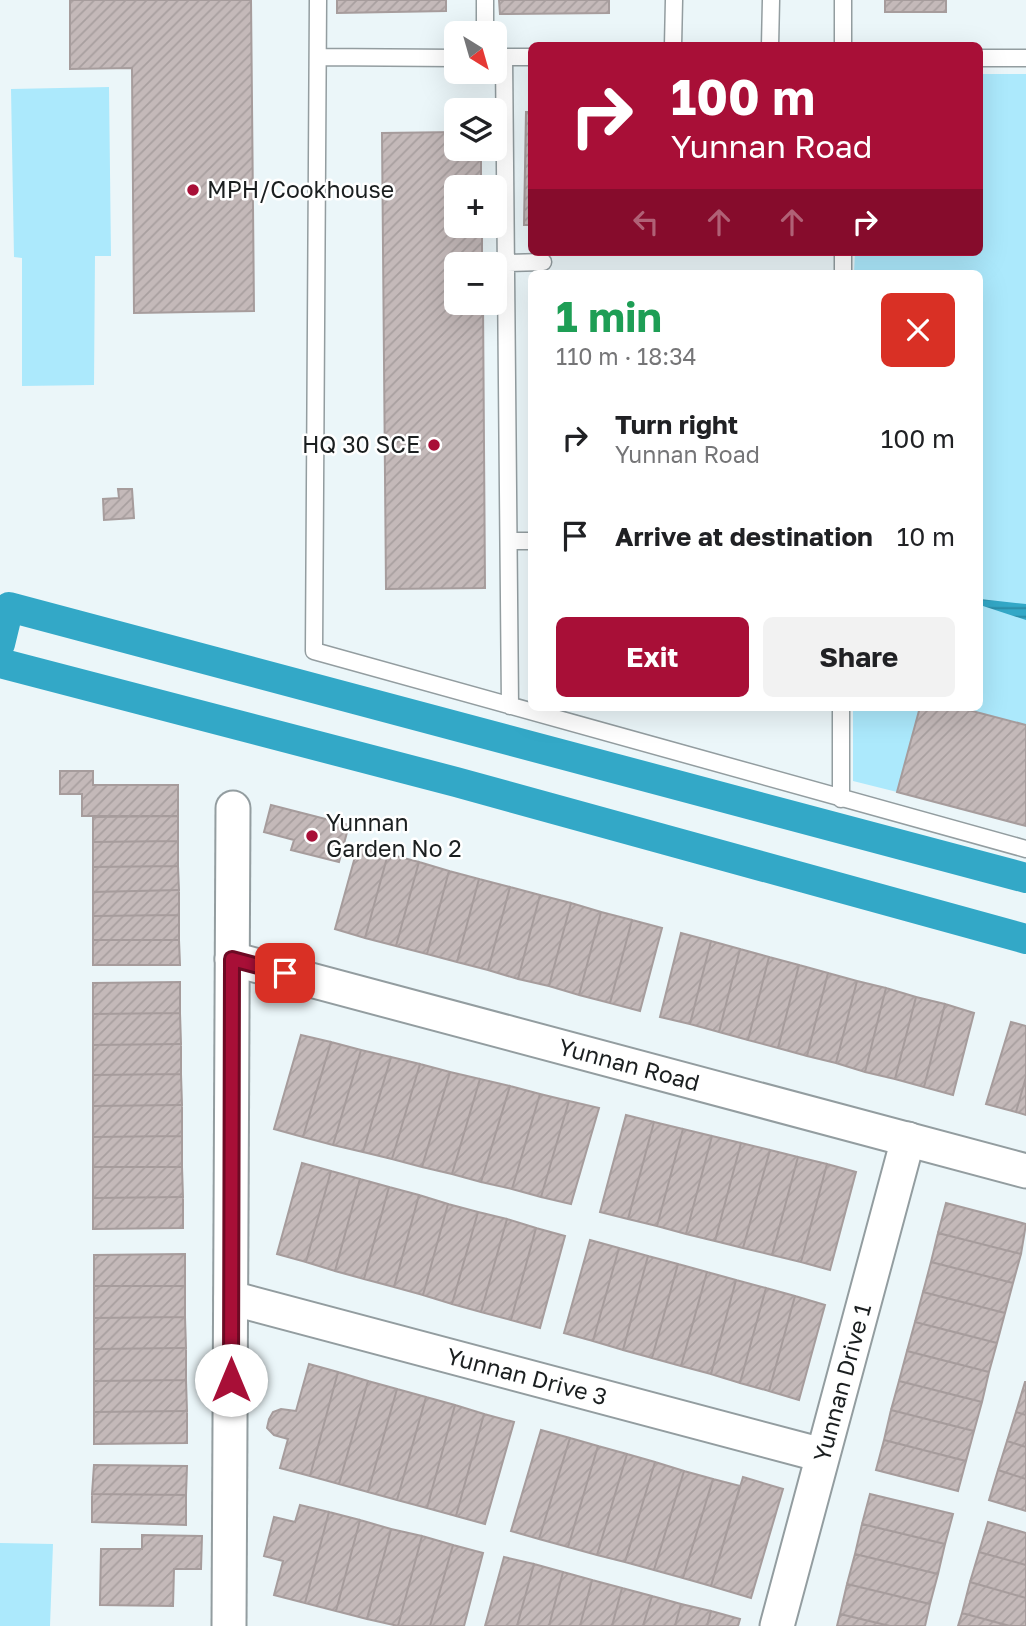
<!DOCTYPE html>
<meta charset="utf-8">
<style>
:root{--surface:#fff;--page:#f2f2f2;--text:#202124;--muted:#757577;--accent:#a80f37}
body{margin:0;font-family:"Golos Text",sans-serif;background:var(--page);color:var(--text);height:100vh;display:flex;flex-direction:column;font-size:26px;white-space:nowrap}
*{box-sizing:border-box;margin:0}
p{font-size:23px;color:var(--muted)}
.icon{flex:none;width:38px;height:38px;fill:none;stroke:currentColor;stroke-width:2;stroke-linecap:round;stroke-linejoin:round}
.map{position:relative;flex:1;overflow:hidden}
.panel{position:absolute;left:528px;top:270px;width:455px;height:441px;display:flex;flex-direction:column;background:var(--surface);border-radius:10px;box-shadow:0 7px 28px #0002}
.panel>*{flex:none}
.hud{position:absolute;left:528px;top:42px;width:455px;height:214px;border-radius:10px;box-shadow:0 7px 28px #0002;background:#a80f37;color:#fff;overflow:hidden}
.needle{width:46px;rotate:143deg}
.tools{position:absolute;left:444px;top:21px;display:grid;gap:14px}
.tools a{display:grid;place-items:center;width:63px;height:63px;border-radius:10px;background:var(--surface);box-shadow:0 7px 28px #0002;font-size:35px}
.pin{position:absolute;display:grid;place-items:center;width:60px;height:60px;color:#fff;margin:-30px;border-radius:14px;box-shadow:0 4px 10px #0006}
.me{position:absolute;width:77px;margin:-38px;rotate:0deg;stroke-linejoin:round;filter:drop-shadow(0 0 5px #0008)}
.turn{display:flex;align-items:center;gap:24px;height:147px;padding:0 28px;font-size:32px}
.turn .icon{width:91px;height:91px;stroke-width:2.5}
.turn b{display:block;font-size:49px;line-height:60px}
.lanes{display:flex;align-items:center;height:66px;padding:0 28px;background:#0003;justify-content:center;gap:35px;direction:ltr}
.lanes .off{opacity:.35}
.round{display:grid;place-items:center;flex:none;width:74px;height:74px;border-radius:10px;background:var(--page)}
.summary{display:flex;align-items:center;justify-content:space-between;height:119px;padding:0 28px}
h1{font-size:42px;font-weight:700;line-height:52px;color:#1e9e55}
.action{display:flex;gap:14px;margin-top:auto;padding:14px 28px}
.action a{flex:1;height:80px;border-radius:10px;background:var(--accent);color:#fff;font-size:28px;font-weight:700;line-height:80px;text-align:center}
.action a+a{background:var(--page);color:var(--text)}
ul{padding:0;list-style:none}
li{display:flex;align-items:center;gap:21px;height:98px;padding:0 28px}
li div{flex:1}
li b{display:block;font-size:26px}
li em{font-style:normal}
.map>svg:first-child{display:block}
.green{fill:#ace9fc}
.water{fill:url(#water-rules)}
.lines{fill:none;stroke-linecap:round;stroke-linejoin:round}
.canal{stroke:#33a8c7;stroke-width:30}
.building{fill:url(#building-hatch);stroke:#a69c9c;stroke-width:2}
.lane-casing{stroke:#939da0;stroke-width:19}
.street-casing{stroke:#939da0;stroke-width:37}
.lane{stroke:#fff;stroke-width:16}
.street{stroke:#fff;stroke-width:33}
.route-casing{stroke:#6d0a24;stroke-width:18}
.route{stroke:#a80f37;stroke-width:12}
.poi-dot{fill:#a80f37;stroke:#fff;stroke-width:2.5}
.labels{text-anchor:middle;stroke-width:5;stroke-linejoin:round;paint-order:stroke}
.poi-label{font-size:23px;fill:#1b1f20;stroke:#fff;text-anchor:start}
.street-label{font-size:23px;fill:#1b1f20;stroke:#fff}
</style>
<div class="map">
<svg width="1026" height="1626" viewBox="0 0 1026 1626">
<defs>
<pattern id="water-rules" width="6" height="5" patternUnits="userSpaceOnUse" patternTransform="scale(1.75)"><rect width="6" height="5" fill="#33a8c7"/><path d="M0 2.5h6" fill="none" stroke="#2a88a1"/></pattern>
<pattern id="building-hatch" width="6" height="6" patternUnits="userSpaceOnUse" patternTransform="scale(1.75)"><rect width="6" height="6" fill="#c4b9b9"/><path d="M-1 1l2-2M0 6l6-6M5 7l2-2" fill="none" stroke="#a89f9f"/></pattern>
</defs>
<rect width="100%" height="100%" fill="#ebf6f9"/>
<path class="green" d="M980 74H1026V725L957 707H980V273H854L855 252H980Z
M109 87 111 256H95L94 385 22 386V258L14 257 11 89Z
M853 707H920L897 792 853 781Z
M0 1543 53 1544 50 1626H0Z"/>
<path class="water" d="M980 599 1026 604V620L980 605Z"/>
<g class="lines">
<path class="canal" d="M0 644 9 607 1026 878
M0 663 456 782 1026 939"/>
</g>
<path class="building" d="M70 0H251L254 311 134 313 132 68 70 69Z
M337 0H446V11L337 13Z
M499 0H609V13L500 14Z
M885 0H946V12H885Z
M526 112H532V225H524Z
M457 132V149H481V187H457V226H482V264H457V303H483L485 588 386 589 382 133Z
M118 489H132L134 518 104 520 103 499 119 498Z
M920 707H957L1026 725V826L897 792Z
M60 771H93V785H178V816H82V794H60Z
M271 805 349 825 339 862 291 850 294 840 264 832Z
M178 816V841L93 842V817Z
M178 841V866L93 867V842Z
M358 846 388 854 365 938 335 929Z
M388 854 419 862 396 946 365 938Z
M419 862 449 871 427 954 396 946Z
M178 866 179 890 93 892V867Z
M449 871 479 879 457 962 427 954Z
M479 879 510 887 488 970 457 962Z
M510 887 540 895 518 979 488 970Z
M179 890V915L93 916V892Z
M540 895 571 903 549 986 518 979Z
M571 903 601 912 579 995 549 986Z
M601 912 632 920 610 1003 579 995Z
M179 915V940H93V916Z
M632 920 662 928 640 1011 610 1003Z
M681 933 711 941 690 1024 660 1017Z
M93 940H179L180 965H93Z
M711 941 740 949 719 1032 690 1024Z
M740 949 769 957 748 1040 719 1032Z
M769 957 799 965 778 1048 748 1040Z
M799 965 828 973 807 1056 778 1048Z
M828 973 857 981 836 1063 807 1056Z
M857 981 886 988 865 1072 836 1063Z
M180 982V1013L93 1014V983Z
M886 988 916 997 895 1079 865 1072Z
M916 997 945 1004 924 1087 895 1079Z
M945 1004 974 1013 953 1095 924 1087Z
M180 1013 181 1044 93 1045V1014Z
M1011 1022 1026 1026V1077L1016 1112 986 1104Z
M301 1035 331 1042 303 1137 274 1129Z
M331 1042 361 1050 333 1145 303 1137Z
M181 1044V1074L93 1075V1045Z
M361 1050 391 1057 363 1152 333 1145Z
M391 1057 420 1064 392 1159 363 1152Z
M420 1064 450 1072 422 1167 392 1159Z
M450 1072 480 1079 452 1174 422 1167Z
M181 1074 182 1105 93 1106V1075Z
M1026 1077V1115L1016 1112Z
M480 1079 510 1086 481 1182 452 1174Z
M510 1086 540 1094 512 1189 481 1182Z
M540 1094 569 1101 541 1197 512 1189Z
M569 1101 599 1108 571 1204 541 1197Z
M182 1105V1136L93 1137V1106Z
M626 1115 654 1122 628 1219 600 1212Z
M654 1122 683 1129 657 1226 628 1219Z
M683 1129 712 1136 686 1234 657 1226Z
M182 1136V1167H93V1137Z
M712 1136 741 1143 715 1241 686 1234Z
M741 1143 770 1150 743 1248 715 1241Z
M770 1150 798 1157 772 1255 743 1248Z
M798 1157 827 1164 801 1262 772 1255Z
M302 1163 331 1171 306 1262 277 1254Z
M827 1164 856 1172 830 1270 801 1262Z
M93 1167H182L183 1197 93 1198Z
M331 1171 360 1179 335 1271 306 1262Z
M360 1179 389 1187 364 1279 335 1271Z
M389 1187 419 1195 394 1287 364 1279Z
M419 1195 448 1204 423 1295 394 1287Z
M183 1197V1228L93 1229V1198Z
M946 1203 1026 1224 1021 1254 938 1233Z
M448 1204 478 1212 452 1304 423 1295Z
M478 1212 507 1219 481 1312 452 1304Z
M507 1219 536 1228 511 1320 481 1312Z
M536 1228 565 1236 540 1328 511 1320Z
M938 1233 1021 1254 1013 1283 931 1262Z
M590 1240 619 1248 593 1341 564 1333Z
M619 1248 648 1256 623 1350 593 1341Z
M185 1254V1286H94V1255Z
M648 1256 678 1264 652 1358 623 1350Z
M931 1262 1013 1283 1005 1313 923 1292Z
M678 1264 707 1272 681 1366 652 1358Z
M707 1272 736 1280 711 1374 681 1366Z
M736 1280 766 1288 740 1383 711 1374Z
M94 1286H185V1317L94 1318Z
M766 1288 795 1296 769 1391 740 1383Z
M923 1292 1005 1313 997 1343 915 1322Z
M795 1296 825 1305 799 1400 769 1391Z
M185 1317 186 1348 94 1349V1318Z
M915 1322 997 1343 989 1372 907 1351Z
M186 1348V1380L94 1381V1349Z
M907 1351 989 1372 982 1402 899 1381Z
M309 1364 338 1372 310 1476 280 1468 288 1439 274 1435 267 1428 269 1419 273 1412 281 1409 296 1411Z
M338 1372 368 1381 339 1484 310 1476Z
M186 1380 187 1411 94 1412V1381Z
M368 1381 397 1389 368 1492 339 1484Z
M899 1381 982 1402 974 1431 891 1410Z
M1025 1382H1026V1415L1016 1412Z
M397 1389 426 1397 397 1500 368 1492Z
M426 1397 455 1405 427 1508 397 1500Z
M455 1405 484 1414 456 1516 427 1508Z
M891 1410 974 1431 966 1461 884 1440Z
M187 1411V1443L94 1444V1412Z
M1016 1412 1026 1415V1447L1007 1441Z
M484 1414 514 1422 485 1524 456 1516Z
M541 1430 570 1438 539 1539 511 1531Z
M570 1438 598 1446 568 1547 539 1539Z
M884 1440 966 1461 958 1491 876 1470Z
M1007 1441 1026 1447V1479L998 1470Z
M598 1446 627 1454 597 1555 568 1547Z
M627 1454 655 1462 625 1562 597 1555Z
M655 1462 684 1471 654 1570 625 1562Z
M94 1465 187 1466 186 1495 92 1494Z
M998 1470 1026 1479V1511L989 1500Z
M684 1471 713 1479 683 1578 654 1570Z
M743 1477 783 1489 751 1598 711 1586Z
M713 1479 740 1486 711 1586 683 1578Z
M92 1494 186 1495V1525L92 1522Z
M870 1494 953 1514 945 1544 862 1524Z
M300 1505 329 1512 305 1603 274 1595 283 1561 264 1556 274 1517 295 1522Z
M329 1512 360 1520 336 1611 305 1603Z
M360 1520 391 1529 367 1619 336 1611Z
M988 1522 1026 1533V1565L979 1552Z
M862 1524 945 1544 938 1574 855 1554Z
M391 1529 422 1536 398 1626 367 1619Z
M142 1535 202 1536 201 1569H174L173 1606 100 1605 101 1549H142Z
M422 1536 453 1545 430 1626H398Z
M453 1545 483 1553 464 1626H430Z
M979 1552 1026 1565V1598L970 1582Z
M855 1554 938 1574 930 1604 847 1584Z
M504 1557 534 1564 517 1626H485Z
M534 1564 563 1572 549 1626H517Z
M563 1572 592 1580 580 1626H549Z
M592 1580 622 1588 612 1626H580Z
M970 1582 1026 1598V1626H1010L962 1613Z
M847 1584 930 1604 925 1626H890L840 1614Z
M622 1588 652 1596 643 1626H612Z
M652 1596 681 1604 675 1626H643Z
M681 1604 711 1611 707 1626H675Z
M711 1611 740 1619 738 1626H707Z
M962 1613 1010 1626H958Z
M840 1614 890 1626H837Z"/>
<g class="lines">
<defs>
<path id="lane" d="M318 0 314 651 1026 849
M485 0V33
M843 0V46
M673 46 674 0
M770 46 771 0
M318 57 457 58
M496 57H532
M504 57 510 706
M980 58H1026
M506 263 543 262
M843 273V252
M509 541H532
M841 799V707"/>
<g id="street">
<path id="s1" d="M232 959 1026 1171"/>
<path id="s2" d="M231 1298 822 1455"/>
<path d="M229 1626 233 808"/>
<path id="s3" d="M777 1626 908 1139"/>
</g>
</defs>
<use href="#lane" class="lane-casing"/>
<use href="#street" class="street-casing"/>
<use href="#lane" class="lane"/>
<use href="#street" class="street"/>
</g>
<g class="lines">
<defs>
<path id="route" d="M231 1380 232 959 285 973"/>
</defs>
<use href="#route" class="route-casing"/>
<use href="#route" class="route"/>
</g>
<g class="poi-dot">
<circle cx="193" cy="190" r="7"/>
<circle cx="434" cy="445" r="7"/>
<circle cx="312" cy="836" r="7"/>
</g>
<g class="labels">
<g class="poi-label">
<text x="207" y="198">MPH/Cookhouse</text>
<text x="420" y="453" text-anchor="end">HQ 30 SCE</text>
<text x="326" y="831">Yunnan<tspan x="326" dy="26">Garden No 2</tspan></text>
</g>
<g class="street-label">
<text dy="8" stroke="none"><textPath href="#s1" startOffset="411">Yunnan Road</textPath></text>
<text dy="8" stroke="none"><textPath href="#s2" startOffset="306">Yunnan Drive 3</textPath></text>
<text dy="8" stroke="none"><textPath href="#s3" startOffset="252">Yunnan Drive 1</textPath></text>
</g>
</g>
</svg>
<div class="tools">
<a><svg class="needle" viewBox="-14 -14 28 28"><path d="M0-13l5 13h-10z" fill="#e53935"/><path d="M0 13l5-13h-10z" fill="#757577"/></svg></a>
<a><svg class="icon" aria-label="layers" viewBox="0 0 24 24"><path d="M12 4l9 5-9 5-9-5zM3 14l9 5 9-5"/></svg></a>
<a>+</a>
<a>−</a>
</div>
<div class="pin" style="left:285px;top:973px;background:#d93025"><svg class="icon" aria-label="arrive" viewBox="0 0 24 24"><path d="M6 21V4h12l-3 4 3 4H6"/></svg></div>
<svg class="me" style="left:231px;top:1380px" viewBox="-20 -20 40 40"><circle r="19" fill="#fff"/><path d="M0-13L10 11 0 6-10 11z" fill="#a80f37"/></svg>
<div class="hud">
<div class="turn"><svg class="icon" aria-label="right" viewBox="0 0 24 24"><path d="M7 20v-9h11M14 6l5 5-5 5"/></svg><div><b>100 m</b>Yunnan Road</div></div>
<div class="lanes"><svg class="icon off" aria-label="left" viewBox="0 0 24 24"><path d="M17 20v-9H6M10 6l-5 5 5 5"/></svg><svg class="icon off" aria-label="ahead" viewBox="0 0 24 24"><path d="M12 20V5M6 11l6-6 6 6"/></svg><svg class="icon off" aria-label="ahead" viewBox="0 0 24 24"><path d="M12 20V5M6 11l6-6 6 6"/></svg><svg class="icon" aria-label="right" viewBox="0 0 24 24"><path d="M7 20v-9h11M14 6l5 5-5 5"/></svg></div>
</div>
<section class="panel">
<div class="summary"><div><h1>1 min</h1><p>110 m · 18:34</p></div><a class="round" style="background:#d93025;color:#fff"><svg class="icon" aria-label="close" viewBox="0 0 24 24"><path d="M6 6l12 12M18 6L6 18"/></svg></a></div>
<ul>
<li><svg class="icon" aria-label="right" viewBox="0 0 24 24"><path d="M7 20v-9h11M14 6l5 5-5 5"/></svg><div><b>Turn right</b><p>Yunnan Road</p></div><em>100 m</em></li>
<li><svg class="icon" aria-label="arrive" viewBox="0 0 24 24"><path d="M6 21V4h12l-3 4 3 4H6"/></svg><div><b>Arrive at destination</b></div><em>10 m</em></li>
</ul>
<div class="action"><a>Exit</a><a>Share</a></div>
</section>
</div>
